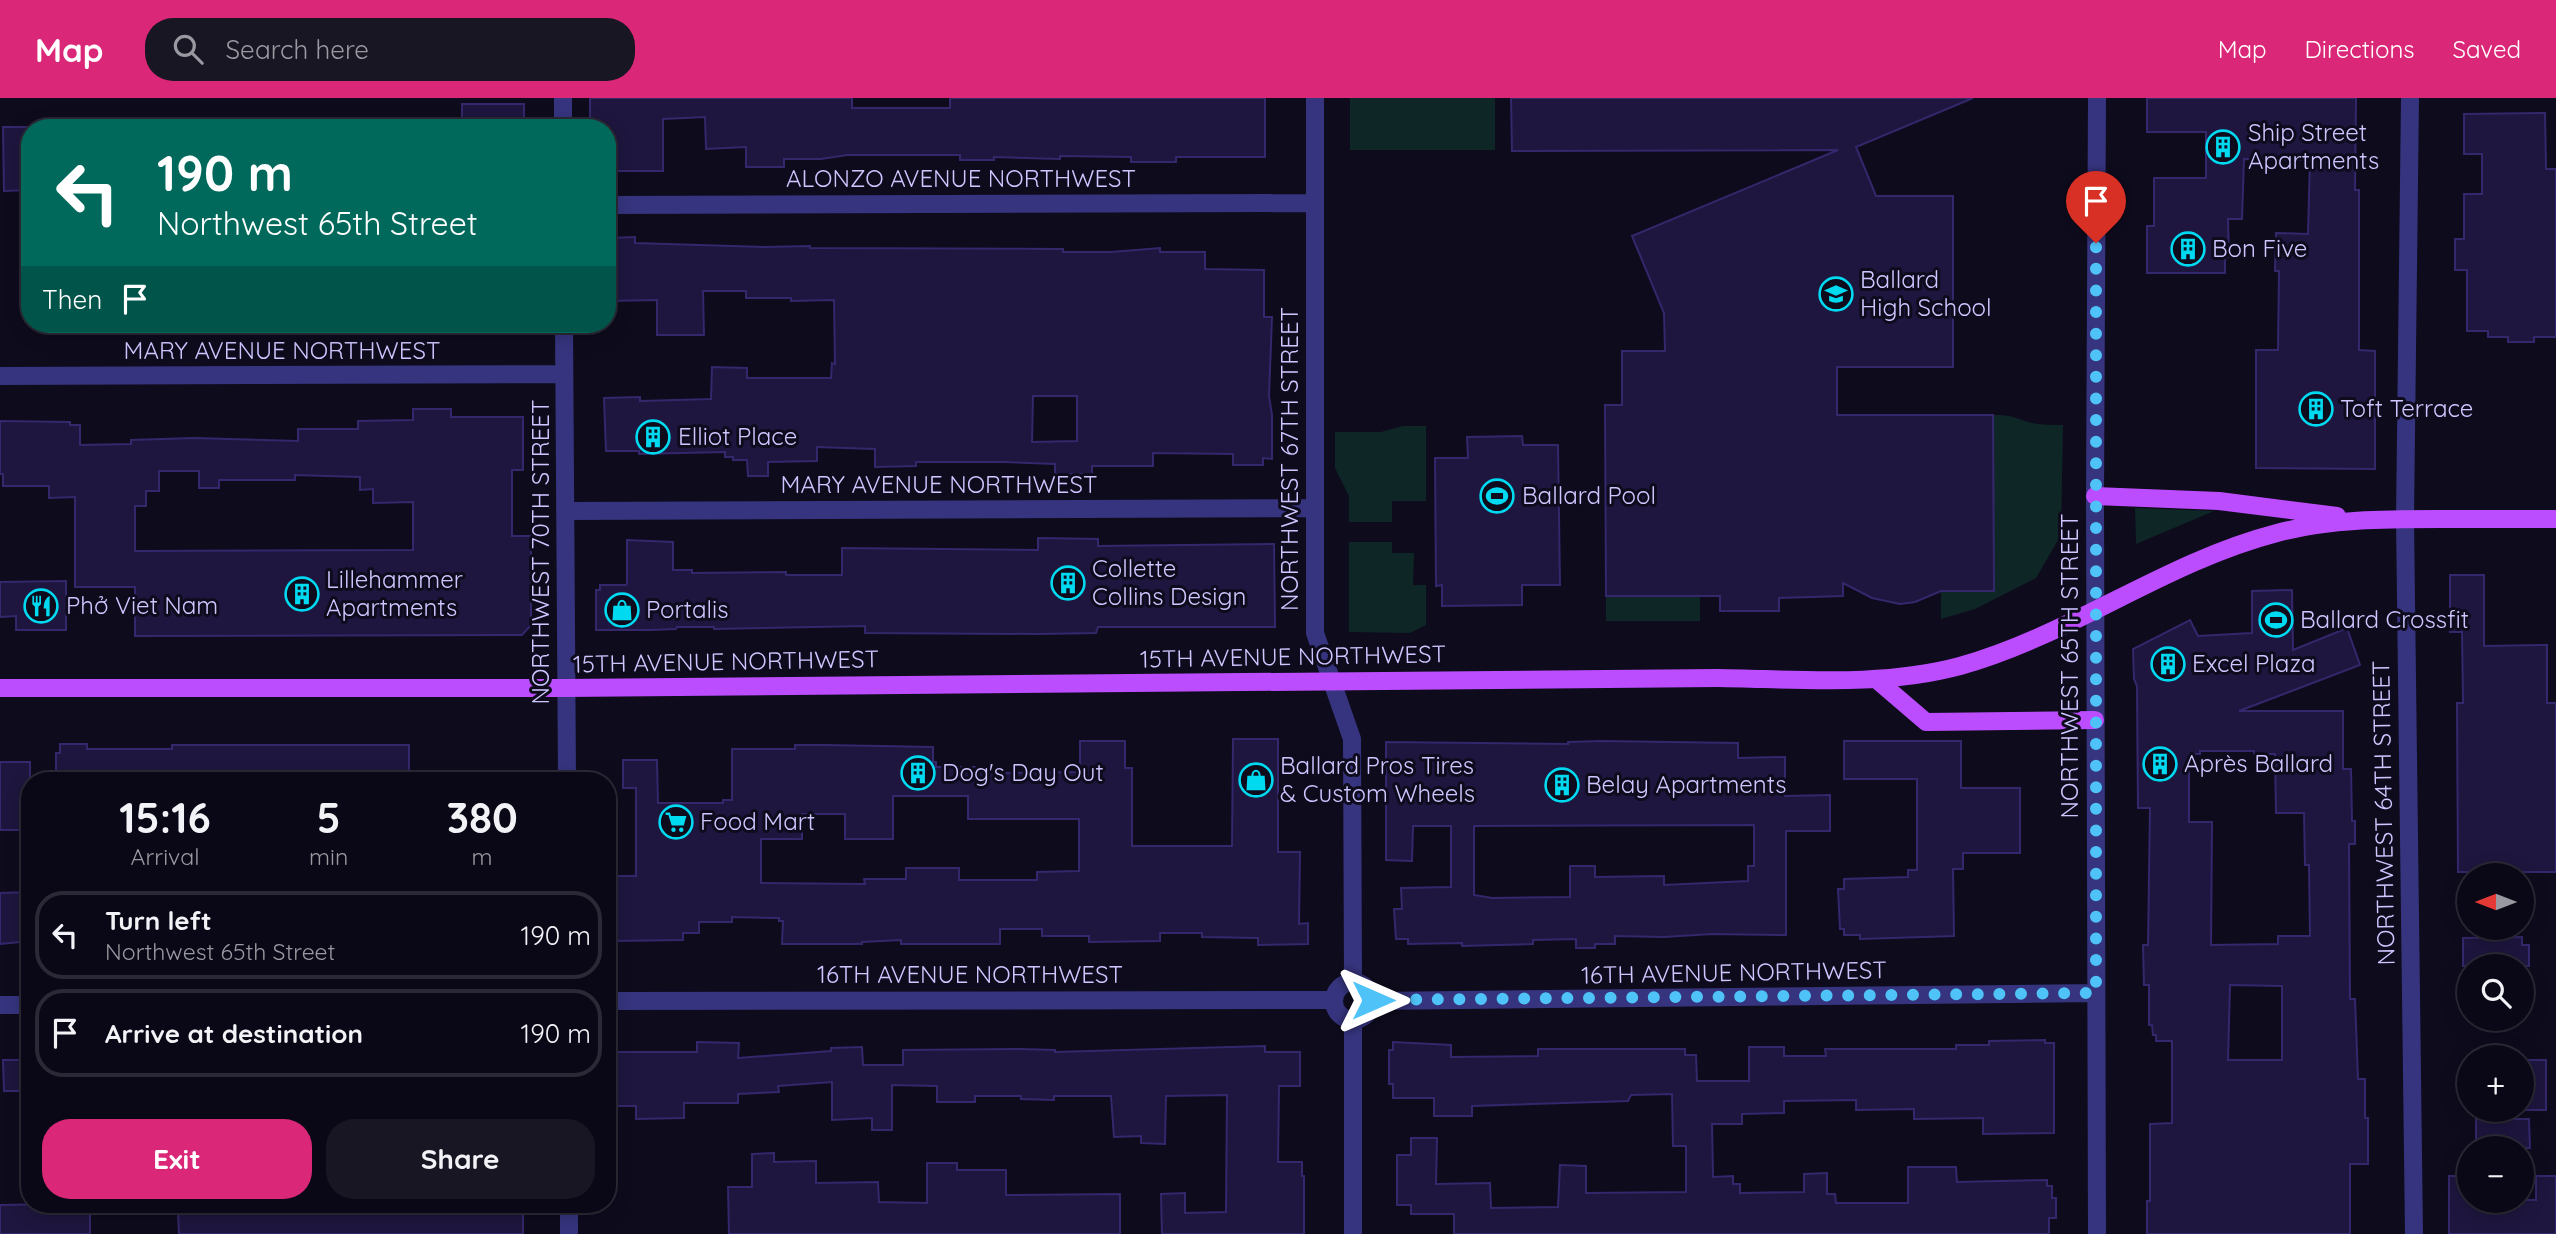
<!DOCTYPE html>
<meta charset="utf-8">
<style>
:root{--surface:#0a0816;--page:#181623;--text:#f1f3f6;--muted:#999aa1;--line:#2a2935;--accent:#db2777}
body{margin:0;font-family:Quicksand,sans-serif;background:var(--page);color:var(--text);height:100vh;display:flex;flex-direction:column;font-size:26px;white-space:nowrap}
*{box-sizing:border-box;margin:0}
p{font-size:23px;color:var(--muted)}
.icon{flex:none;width:38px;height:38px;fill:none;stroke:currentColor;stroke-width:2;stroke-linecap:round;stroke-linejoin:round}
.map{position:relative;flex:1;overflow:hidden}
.details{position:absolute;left:21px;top:674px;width:595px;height:441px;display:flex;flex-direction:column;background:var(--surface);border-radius:28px;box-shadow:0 4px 18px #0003,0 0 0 2px var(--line)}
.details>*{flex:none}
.hud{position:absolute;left:21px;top:21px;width:595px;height:214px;border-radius:28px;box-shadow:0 4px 18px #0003,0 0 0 2px var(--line);background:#00695c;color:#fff;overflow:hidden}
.needle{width:46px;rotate:270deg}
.tools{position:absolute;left:2457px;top:765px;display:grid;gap:14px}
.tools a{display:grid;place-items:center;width:77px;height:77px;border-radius:50%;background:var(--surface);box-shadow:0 4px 18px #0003,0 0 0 2px var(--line);font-size:35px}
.pin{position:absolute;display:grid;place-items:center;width:60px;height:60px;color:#fff;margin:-72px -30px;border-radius:50% 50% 50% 0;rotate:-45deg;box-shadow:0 0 7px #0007}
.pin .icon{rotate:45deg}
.me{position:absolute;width:77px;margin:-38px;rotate:90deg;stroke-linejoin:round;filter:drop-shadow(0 0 5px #0008)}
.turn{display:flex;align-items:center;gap:24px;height:147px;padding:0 21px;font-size:32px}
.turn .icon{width:91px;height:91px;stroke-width:2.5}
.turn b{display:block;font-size:49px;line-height:60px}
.then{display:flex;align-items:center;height:66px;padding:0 21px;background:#0003;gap:14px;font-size:26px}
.eta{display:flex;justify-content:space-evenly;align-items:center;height:119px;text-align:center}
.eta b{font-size:42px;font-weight:800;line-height:49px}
.action{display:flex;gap:14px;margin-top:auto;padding:14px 21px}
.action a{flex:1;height:80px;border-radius:28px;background:var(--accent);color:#fff;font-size:28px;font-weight:800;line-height:80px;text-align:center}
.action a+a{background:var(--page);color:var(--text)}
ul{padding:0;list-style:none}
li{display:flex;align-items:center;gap:21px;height:88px;margin:0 14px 10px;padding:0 7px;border:4px solid var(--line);border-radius:28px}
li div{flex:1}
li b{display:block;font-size:26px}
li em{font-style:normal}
header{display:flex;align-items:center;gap:42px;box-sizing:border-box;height:98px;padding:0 35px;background:var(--accent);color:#fff}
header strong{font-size:33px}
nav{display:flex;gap:38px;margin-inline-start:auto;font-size:24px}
.search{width:490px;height:63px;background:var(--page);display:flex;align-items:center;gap:18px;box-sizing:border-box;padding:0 24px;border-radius:28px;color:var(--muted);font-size:26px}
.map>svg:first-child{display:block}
.green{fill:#0e2726}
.building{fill:#1e163e;stroke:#35276b;stroke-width:2;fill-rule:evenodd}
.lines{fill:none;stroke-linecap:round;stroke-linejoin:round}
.minor{stroke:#36347e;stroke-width:18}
.major{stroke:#bc4dff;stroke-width:18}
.route{stroke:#4fc3f7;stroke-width:12;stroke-dasharray:0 21.6}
.labels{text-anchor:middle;stroke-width:6;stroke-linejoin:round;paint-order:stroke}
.poi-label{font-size:24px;fill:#cdc6ff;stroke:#0e0b1d;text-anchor:start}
.street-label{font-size:24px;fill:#cdc6ff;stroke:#0e0b1d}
</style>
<header>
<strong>Map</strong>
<div class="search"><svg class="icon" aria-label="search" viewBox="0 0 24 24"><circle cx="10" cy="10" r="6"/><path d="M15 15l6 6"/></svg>Search here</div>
<nav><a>Map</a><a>Directions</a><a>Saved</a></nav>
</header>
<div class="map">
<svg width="2556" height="1136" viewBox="0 0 2556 1136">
<rect width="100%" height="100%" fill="#0e0b1d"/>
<path class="green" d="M1350 0H1495V52H1350Z
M1993 317C2012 317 2012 319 2028 324 2040 327 2051 327 2063 327L2061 437 2036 480 1975 511 1941 521V493H1994Z
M1403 328H1426V403H1392V424H1349V398L1335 370V334H1381Z
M2135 410 2214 413 2136 446Z
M1349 444H1392V455H1414L1413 487H1426V527L1410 535 1349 534Z
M1606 498H1700V523H1606Z"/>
<path class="building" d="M590 0H852V10H950V0H1265V59H1176V64H1131V59L1060 58V61L994 59V62H960V57H847L821 61H784V69H746V49L706 51 705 19 663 21V73H607V30H590Z
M1511 0H1973L1856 49 1876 98H1953V269H1837V317H1993L1994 493H1941L1915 504 1900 506 1872 500 1843 485V498L1779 500V513H1720V498H1606L1605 307H1622V253H1665L1664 215 1632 138 1838 52 1512 53Z
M2147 0H2356L2355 92H2359V252L2375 253V371L2256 370V252H2278L2279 173H2275L2276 135 2308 136 2310 62 2244 61 2242 121H2228L2229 159 2225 160V175H2147V128H2154V80H2206V34H2147Z
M462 6H524V30H462Z
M2545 15 2546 71H2556V239H2534V244H2508V239H2488V233H2467V172H2455V141H2464V96H2482V56H2464V16Z
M3 29H30V92L4 93Z
M635 139V145L764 149 810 148V150L1063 151V154H1111L1160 150V154H1205V171L1264 172V219H1272L1269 298 1272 317V361L1263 360V367H1233V356L1153 355V368H1092V376H1055V366L1004 364H916V368L875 369V351L817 349V363L768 364V378H748L747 362H733V359H725V354L639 356V353H606L604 300 640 299V303L711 301 712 269 747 270V280H831L832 265 835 266 834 202 791 203V200H746V193H703L704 237H657V202L607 203V140ZM1033 298H1077V343L1032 344Z
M413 311H451V319H523V372H512V438H531V527L522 537 135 538V489H75V399L49 400V388H3V376H0V323L70 324V327H80V347L131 346V342L194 340 298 343V331H358V323L413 322ZM159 373H199V390H219V382H295V377L360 379V392L373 391V405L413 404V452L135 453V408H146V393H159Z
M1522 338 1523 347H1558L1560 487H1522V507L1442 508V487L1436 488 1435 360H1468L1467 339Z
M1038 440 1098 441V448L1274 446 1275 529H1098L1096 535 1038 536 865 535V528L714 531V529H677L676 531 650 532H596V492H600V487H626L627 485V442L673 444V472H692V475L786 474V477H842V450L1038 452Z
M2450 477H2484V548L2547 547V605H2556V774H2458L2457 605H2463L2462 534H2450Z
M66 483V532H16V518L0 519V484Z
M2292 492 2293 552 2347 530 2360 567 2239 613H2343V671H2351L2352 723H2355V746H2349L2350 901H2355L2358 981H2365V1020H2368V1066H2350V1136H2147V1103H2150V1026L2172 1025V943H2156V937H2153L2152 927H2149V887H2144L2143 847H2148L2150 710H2138L2137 588 2134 581 2133 551 2190 522 2198 538 2252 535V493ZM2200 653H2254V656H2275L2276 715H2304L2305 767H2309L2310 838H2278V846L2211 847 2212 724H2189V656H2200ZM2230 887 2282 888V962H2228Z
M1233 641H1278V754H1300L1299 826 1308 825V846L1258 847V840L1202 839V835H1160V843L1089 844V838H1042V831H1000V846H901V842L862 844V846H782L783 823H779V820L732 819V824H699V835H683V842L613 843V800L617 799V778H636V690H623V662H657L658 705H723V702H732V651H795V647H825L933 649V664H936V669H998V675L1080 674V643H1125V670H1132V748H1232ZM893 698H968V721H1079V773L1037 774V782H959V770H906V781H864L865 786 761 785V741H802V716H845V741H893Z
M1602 643 1738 645V660L1785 659V698L1830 697V733H1786V837L1712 836 1664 839 1615 838V846H1595V850H1576V841L1533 842V846L1462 848V845L1408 846V841H1396L1394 811H1402L1401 790 1451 789V728H1413L1412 763 1386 762V644L1568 646V644ZM1754 727V768H1748V783L1664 787V778L1595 779V768H1570V799L1492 800 1474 797V728Z
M1844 643H1961V690H2020V755H1963V771H1953L1954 838 1860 841V837H1844V831H1840L1838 791H1844V781L1908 779V772H1917V681H1844Z
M60 646H87V651H172V647H409V682H56V655H60Z
M0 664H30V732H0Z
M30 794V843L0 846V795Z
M2522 839V847H2529V868H2463V840Z
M2045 942V945H2054V1035L1983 1036V1020L1914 1021V1011L1856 1012V1002L1784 1003V1015L1742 1016V1026H1712L1713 1079 1733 1078V1086H1740V1095L1804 1094V1076L1827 1075V1096H1835L1836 1105H1908V1069H1956L1957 1084 2047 1082V1088H2052V1100H2056V1120H2049V1136H1454V1116H1411V1107H1397V1057H1411V1040H1437L1436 1086 1490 1085 1491 1110 1558 1109 1560 1067 1586 1068V1095L1686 1094V1048H1673L1672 996 1631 997 1628 1003 1472 1008V1018H1434V1000H1393V986H1389V952H1393V944L1451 947V959L1538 958V951H1685V957H1696L1697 983H1749V949H1784V958H1826L1825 951H1956V947H1989V943Z
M697 944 739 945 738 960 831 953V950L862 949 863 967H903V952L1020 951 1055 952V954L1265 948V954H1300V988H1279L1278 1064H1302V1078H1304V1136H1162L1161 1096 1185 1095V1115L1226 1114 1227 997 1166 998 1165 1046 1141 1045V1038L1114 1039 1111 998H1054V1002L1021 1001V998H975V1004H937V988L892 987V1032H872V1020L832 1022V984L778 988 779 994 738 996V1005H684V1020L636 1021V1008H616V1001H607V954H697Z
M3 962H30V993H4Z
M2522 962H2546V1012H2522Z
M2476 1021H2529L2530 1050H2476Z
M774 1055V1064L816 1063V1085L878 1084 879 1104 927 1105V1065H957V1072H1006V1097L1120 1096V1136H729L728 1089H752V1056Z
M2449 1078H2469V1102H2536V1078H2556V1136H2449Z
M59 1106H87V1114H90V1136H0V1107Z
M321 1106H399V1109L490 1110V1107H523V1136H179L178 1115 276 1112V1109L321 1108Z"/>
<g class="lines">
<path class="minor" d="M563 0V30
M1315 0V535L1352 641 1353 883
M2410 0 2405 421 2414 1136
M607 107 1315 105
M564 226 567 682
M0 278 564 276
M565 413 1314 410
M1334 903a19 19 0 1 1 38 0a19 19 0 1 1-38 0Z
M607 903 1333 902
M1373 903 2096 895
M0 907H30
M1353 923V1136
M569 1106V1136
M2097 1136 2095 398 2097 0"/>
<path class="major" d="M2095 398 2219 403 2337 418
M1877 582 1926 624 2095 622
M0 590H565L1718 580C1798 581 1882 589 1960 568 2071 537 2165 464 2277 435 2329 421 2386 421 2440 421 2478 421 2517 421 2556 421"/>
</g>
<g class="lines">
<path class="route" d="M1373 902 2096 895V145"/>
</g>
<defs>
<symbol id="building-ring" viewBox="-11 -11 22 22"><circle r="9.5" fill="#0e0b1d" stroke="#00daf1" stroke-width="1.5"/><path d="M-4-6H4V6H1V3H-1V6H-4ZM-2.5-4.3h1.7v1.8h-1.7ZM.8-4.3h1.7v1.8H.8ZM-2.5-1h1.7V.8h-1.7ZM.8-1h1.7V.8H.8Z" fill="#00daf1"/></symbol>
<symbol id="school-ring" viewBox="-11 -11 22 22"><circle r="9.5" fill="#0e0b1d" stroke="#00daf1" stroke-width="1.5"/><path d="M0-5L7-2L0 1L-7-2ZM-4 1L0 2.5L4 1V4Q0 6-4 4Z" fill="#00daf1"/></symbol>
<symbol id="stadium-ring" viewBox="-11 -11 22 22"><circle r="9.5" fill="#0e0b1d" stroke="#00daf1" stroke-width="1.5"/><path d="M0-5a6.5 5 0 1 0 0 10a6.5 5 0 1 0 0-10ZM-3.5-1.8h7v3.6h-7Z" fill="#00daf1"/></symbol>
<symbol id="restaurant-ring" viewBox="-11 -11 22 22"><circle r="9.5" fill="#0e0b1d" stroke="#00daf1" stroke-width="1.5"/><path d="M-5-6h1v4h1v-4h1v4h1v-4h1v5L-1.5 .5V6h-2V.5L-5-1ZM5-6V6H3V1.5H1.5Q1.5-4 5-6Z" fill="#00daf1"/></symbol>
<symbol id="shop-ring" viewBox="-11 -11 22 22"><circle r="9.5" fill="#0e0b1d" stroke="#00daf1" stroke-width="1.5"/><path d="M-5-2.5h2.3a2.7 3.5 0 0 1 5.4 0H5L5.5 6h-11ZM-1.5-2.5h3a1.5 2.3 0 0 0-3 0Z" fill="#00daf1"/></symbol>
<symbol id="supermarket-ring" viewBox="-11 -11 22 22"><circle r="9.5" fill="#0e0b1d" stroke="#00daf1" stroke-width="1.5"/><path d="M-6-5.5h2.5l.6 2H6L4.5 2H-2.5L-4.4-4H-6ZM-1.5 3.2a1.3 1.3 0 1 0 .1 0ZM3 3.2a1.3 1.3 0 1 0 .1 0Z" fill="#00daf1"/></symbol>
</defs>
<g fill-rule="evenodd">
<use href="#building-ring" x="2204" y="30" width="38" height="38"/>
<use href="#building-ring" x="2169" y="132" width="38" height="38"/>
<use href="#school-ring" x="1817" y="177" width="38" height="38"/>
<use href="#building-ring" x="2297" y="292" width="38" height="38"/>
<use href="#building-ring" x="634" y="320" width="38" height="38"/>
<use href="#stadium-ring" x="1478" y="379" width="38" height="38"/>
<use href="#building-ring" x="1049" y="466" width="38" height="38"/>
<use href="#building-ring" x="283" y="477" width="38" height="38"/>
<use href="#restaurant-ring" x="22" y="489" width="38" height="38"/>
<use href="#shop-ring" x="603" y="493" width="38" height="38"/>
<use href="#stadium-ring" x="2257" y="503" width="38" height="38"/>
<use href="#building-ring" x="2149" y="547" width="38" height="38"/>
<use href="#building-ring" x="2141" y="647" width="38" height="38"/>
<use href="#building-ring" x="899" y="656" width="38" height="38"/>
<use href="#shop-ring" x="1237" y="663" width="38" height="38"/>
<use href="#building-ring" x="1543" y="668" width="38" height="38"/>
<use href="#supermarket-ring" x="657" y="705" width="38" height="38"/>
</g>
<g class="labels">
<g class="poi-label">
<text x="2248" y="43">Ship Street<tspan x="2248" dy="28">Apartments</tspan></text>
<text x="2212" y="159">Bon Five</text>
<text x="1860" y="190">Ballard<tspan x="1860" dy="28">High School</tspan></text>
<text x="2340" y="319">Toft Terrace</text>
<text x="678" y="347">Elliot Place</text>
<text x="1522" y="406">Ballard Pool</text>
<text x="1092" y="479">Collette<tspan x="1092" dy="28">Collins Design</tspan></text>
<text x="326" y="490">Lillehammer<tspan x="326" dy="28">Apartments</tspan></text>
<text x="66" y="516">Phở Viet Nam</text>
<text x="646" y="520">Portalis</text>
<text x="2300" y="530">Ballard Crossfit</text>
<text x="2192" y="574">Excel Plaza</text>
<text x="2184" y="674">Après Ballard</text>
<text x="1280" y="676">Ballard Pros Tires<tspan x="1280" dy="28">&amp; Custom Wheels</tspan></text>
<text x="942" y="683">Dog's Day Out</text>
<text x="1586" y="695">Belay Apartments</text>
<text x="700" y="732">Food Mart</text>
</g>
<g class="street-label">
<text x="961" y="89">ALONZO AVENUE NORTHWEST</text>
<text x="282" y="261">MARY AVENUE NORTHWEST</text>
<text transform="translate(1290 361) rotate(-90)" y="8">NORTHWEST 67TH STREET</text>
<text x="939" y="395">MARY AVENUE NORTHWEST</text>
<text transform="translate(541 454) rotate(-90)" y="8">NORTHWEST 70TH STREET</text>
<text transform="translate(1293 559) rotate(-1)" y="8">15TH AVENUE NORTHWEST</text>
<text transform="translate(726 564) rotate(-1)" y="8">15TH AVENUE NORTHWEST</text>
<text transform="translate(2070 568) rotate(-90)" y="8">NORTHWEST 65TH STREET</text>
<text transform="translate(2384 715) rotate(-91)" y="8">NORTHWEST 64TH STREET</text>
<text transform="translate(1734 875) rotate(-1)" y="8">16TH AVENUE NORTHWEST</text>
<text x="970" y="885">16TH AVENUE NORTHWEST</text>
</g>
</g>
</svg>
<div class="tools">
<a><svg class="needle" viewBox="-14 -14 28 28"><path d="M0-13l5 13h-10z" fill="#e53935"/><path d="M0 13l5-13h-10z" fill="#999aa1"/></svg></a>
<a><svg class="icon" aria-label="search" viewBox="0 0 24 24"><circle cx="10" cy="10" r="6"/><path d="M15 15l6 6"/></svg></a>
<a>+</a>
<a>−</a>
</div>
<div class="pin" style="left:2096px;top:145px;background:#d93025"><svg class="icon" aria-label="arrive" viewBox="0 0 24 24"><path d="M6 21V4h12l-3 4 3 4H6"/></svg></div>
<svg class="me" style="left:1373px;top:902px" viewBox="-20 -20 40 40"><path d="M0-17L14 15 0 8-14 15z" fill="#4fc3f7" stroke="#fff" stroke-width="4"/></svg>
<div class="hud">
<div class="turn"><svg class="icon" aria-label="left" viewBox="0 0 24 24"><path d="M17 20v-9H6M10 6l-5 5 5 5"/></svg><div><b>190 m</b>Northwest 65th Street</div></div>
<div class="then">Then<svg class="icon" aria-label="arrive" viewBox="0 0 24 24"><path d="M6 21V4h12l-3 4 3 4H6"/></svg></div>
</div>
<section class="details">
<div class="eta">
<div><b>15:16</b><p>Arrival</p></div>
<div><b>5</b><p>min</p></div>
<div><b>380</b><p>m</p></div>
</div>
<ul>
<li><svg class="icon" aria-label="left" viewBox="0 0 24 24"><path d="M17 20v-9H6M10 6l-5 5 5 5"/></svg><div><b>Turn left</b><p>Northwest 65th Street</p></div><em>190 m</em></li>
<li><svg class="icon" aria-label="arrive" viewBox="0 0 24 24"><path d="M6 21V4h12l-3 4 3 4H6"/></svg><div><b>Arrive at destination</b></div><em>190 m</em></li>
</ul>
<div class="action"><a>Exit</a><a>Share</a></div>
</section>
</div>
